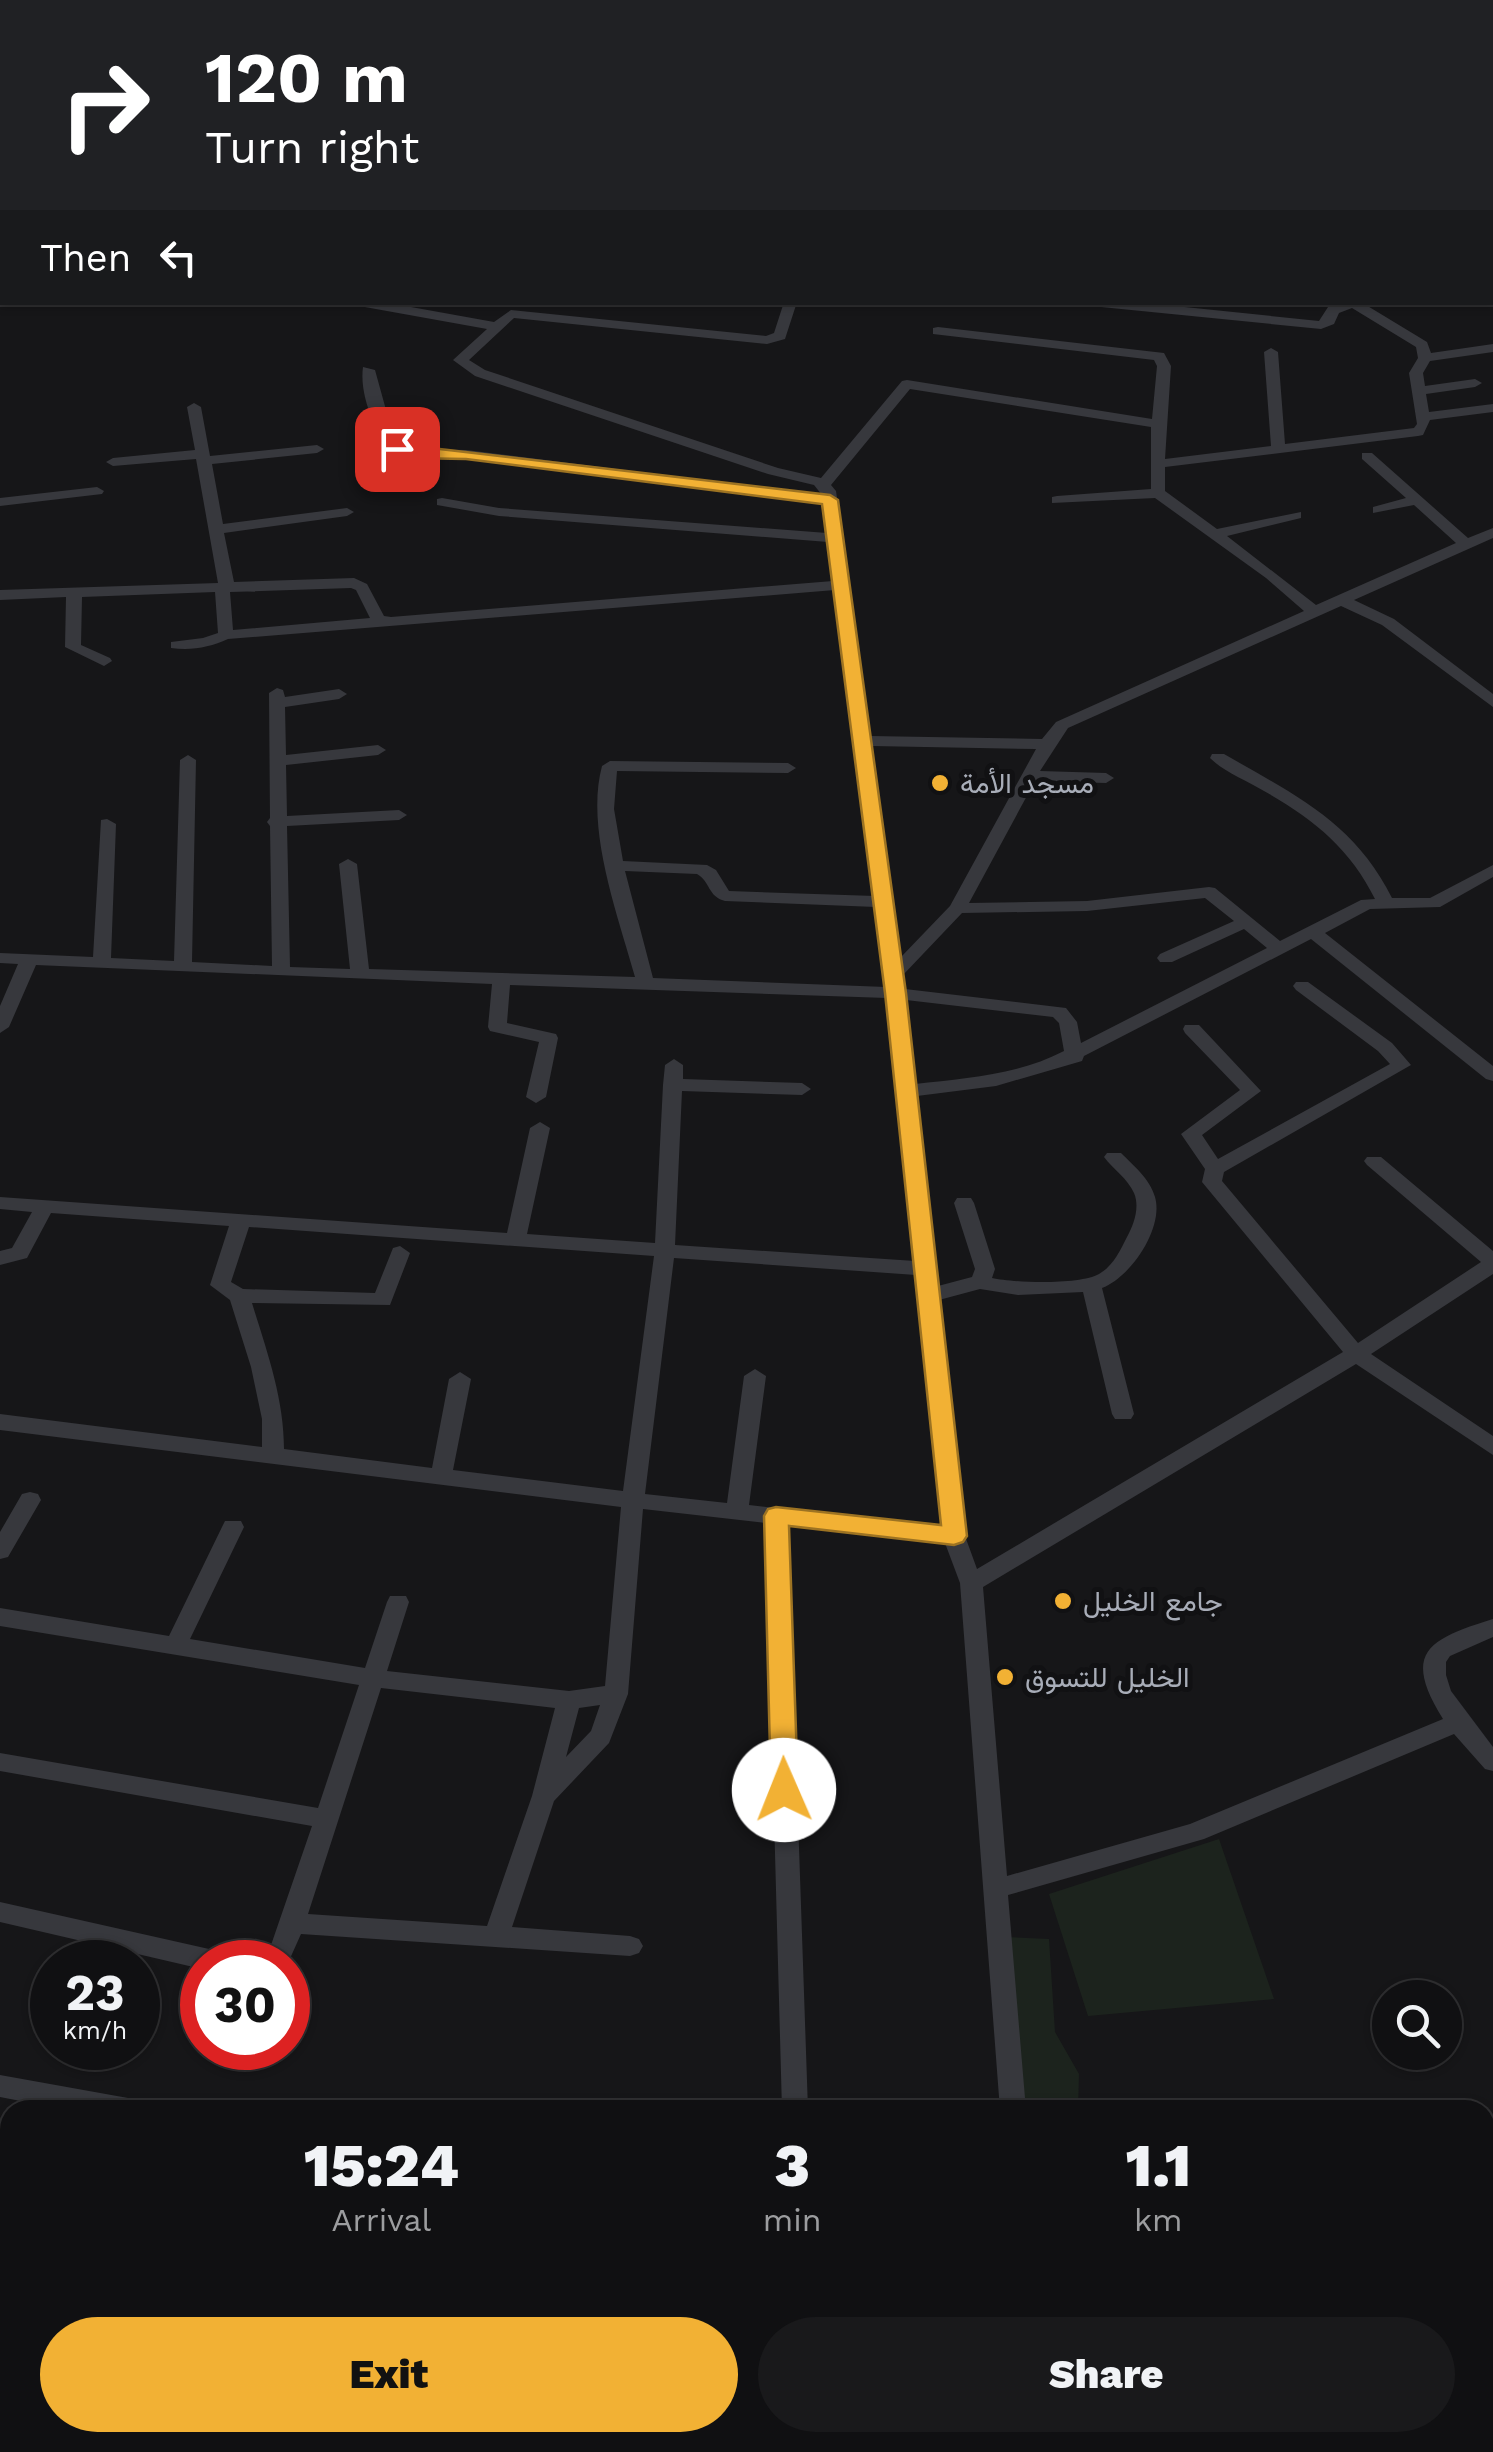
<!DOCTYPE html>
<meta charset="utf-8">
<style>
:root{--surface:#101012;--page:#19191b;--text:#f1f3f6;--muted:#9c9d9f;--line:#303032;--accent:#f2b134}
body{margin:0;font-family:"Work Sans",Vazirmatn,sans-serif;background:var(--page);color:var(--text);height:100vh;display:flex;flex-direction:column;font-size:38px;white-space:nowrap}
*{box-sizing:border-box;margin:0}
p{font-size:32px;color:var(--muted)}
.icon{flex:none;width:55px;height:55px;fill:none;stroke:currentColor;stroke-width:2;stroke-linecap:round;stroke-linejoin:round}
.map{position:relative;flex:1;overflow:hidden}
.panel{position:absolute;left:0px;top:2100px;width:1495px;height:352px;display:flex;flex-direction:column;background:var(--surface);border-radius:30px 30px 0 0;box-shadow:0 2px 8px #0004,0 0 0 2px var(--line)}
.panel>*{flex:none}
.guide{position:absolute;left:0px;top:0px;width:1495px;height:305px;box-shadow:0 2px 8px #0004,0 0 0 2px var(--line);background:#202124;color:#fff;overflow:hidden}
.tools{position:absolute;left:1372px;top:1980px;display:grid;gap:20px}
.tools a{display:grid;place-items:center;width:90px;height:90px;border-radius:50%;background:var(--surface);box-shadow:0 2px 8px #0004,0 0 0 2px var(--line);font-size:50px}
.speed{position:absolute;left:30px;top:1940px;display:flex;gap:20px;font-size:50px;font-weight:700;text-align:center}
.speed>*{display:grid;place-content:center;width:130px;height:130px;border-radius:50%;background:var(--surface);box-shadow:0 2px 8px #0004,0 0 0 2px var(--line);line-height:1}
.speed small{font-size:25px;font-weight:400}
.speed .limit{border:15px solid #d22;background:#fff;color:#111}
.pin{position:absolute;display:grid;place-items:center;width:85px;height:85px;color:#fff;margin:-42px;border-radius:20px;box-shadow:0 5px 15px #0006}
.me{position:absolute;width:110px;margin:-55px;rotate:359deg;stroke-linejoin:round;filter:drop-shadow(0 0 8px #0008)}
.turn{display:flex;align-items:center;gap:35px;height:210px;padding:0 40px;font-size:45px}
.turn .icon{width:130px;height:130px;stroke-width:2.5}
.turn b{display:block;font-size:70px;line-height:85px}
.then{display:flex;align-items:center;height:95px;padding:0 40px;background:#0003;gap:20px;font-size:38px}
.eta{display:flex;justify-content:space-evenly;align-items:center;height:170px;text-align:center}
.eta b{font-size:60px;font-weight:800;line-height:70px}
.cta{display:flex;gap:20px;margin-top:auto;padding:20px 40px}
.cta a{flex:1;height:115px;border-radius:60px;background:var(--accent);color:#111;font-size:40px;font-weight:800;line-height:115px;text-align:center}
.cta a+a{background:var(--page);color:var(--text)}
.map>svg:first-child{display:block}
.green{fill:#1c231d}
.lines{fill:none;stroke-linecap:round;stroke-linejoin:round}
.minor{fill:#37383d;fill-rule:evenodd}
.major{fill:#53555c;fill-rule:evenodd}
.route{fill:#f2b134;stroke:#9d7322;stroke-width:2.5}
.poi-dot{fill:#f2b134;stroke:#111113;stroke-width:4}
.labels{text-anchor:middle;stroke-width:10;stroke-linejoin:round;paint-order:stroke}
.poi-label{font-size:28px;fill:#a8adb8;stroke:#111113;text-anchor:start}
</style>
<div class="map">
<svg width="1493" height="2452" viewBox="0 0 1493 2452">
<rect width="100%" height="100%" fill="#161618"/>
<path class="green" d="M1219 1839 1274 1999 1088 2016 1049 1894Z
M1004 1937 1049 1939 1055 2032 1079 2074 1078 2110H1018Z
M957 2443H1074L1055 2452H953Z"/>
<g class="lines">
<path class="minor" d="M1111 0H1134L1136 2H1113Z
M1192 0H1202L1204 2H1193Z
M1412 0H1424L1426 2H1413Z
M1492 20H1493V27H1492Z
M0 39H2V45H0Z
M1492 73H1493V79H1492Z
M1492 101H1493V109H1492Z
M0 157H2V165H0Z
M0 202H2V210H0Z
M0 295H2L4 302 0 303Z
M337 302 398 305V302H412L411 307 494 322 511 310 766 336 774 333 784 302H797L785 339 767 344 514 318 469 360 485 370 778 468 821 478 902 381 907 380 1152 419 1157 366 1154 360 933 334V328L938 327 1164 353 1171 366 1165 459 1271 446 1264 352 1271 348 1278 352 1285 444 1414 428 1417 424 1409 373 1418 358 1416 347 1352 308 1339 313 1334 324 1321 329 1091 306 1085 302H1136L1319 321 1328 307 1361 302 1427 342 1431 353 1493 344V352L1430 361 1423 373 1425 386 1475 379 1482 383 1475 387 1426 394 1429 412 1493 404V412L1430 420 1423 435 1418 436 1165 467V491L1217 529 1301 512V518L1227 536 1316 605 1456 543 1414 505 1373 513V507L1406 498 1362 459V453H1372L1468 538 1493 528V538L1354 600 1394 619 1493 694V707L1382 625 1341 606 1068 728 1040 771 1106 773 1114 778 1106 783 1035 781 969 903 1087 901 1209 887 1215 888 1280 941 1361 900 1375 899C1350 848 1312 818 1264 791 1246 780 1224 772 1210 758L1212 754H1224C1295 795 1354 822 1392 898H1430L1493 865V877L1440 907 1370 909 1325 933 1493 1066V1081L1486 1079 1311 939 1084 1056 1082 1061 996 1086 917 1096 938 1286 972 1277 975 1269 954 1203 957 1198H971L974 1203 995 1269 992 1278C1014 1283 1080 1285 1099 1274 1113 1266 1120 1251 1127 1237 1134 1224 1140 1207 1134 1193 1128 1179 1113 1169 1104 1157L1107 1153H1121C1133 1165 1150 1179 1155 1197 1164 1228 1131 1277 1102 1288L1134 1414 1131 1419H1115L1112 1414 1083 1292 1018 1295 980 1289 939 1300 965 1536 977 1569 1343 1352 1202 1182 1205 1169 1181 1134 1240 1090 1185 1033 1183 1029 1185 1025H1199L1261 1091 1202 1135 1218 1159 1390 1064 1378 1051 1296 990 1293 986 1296 982H1308L1392 1043 1411 1065 1224 1172 1222 1181 1358 1343 1481 1262 1367 1165 1364 1161 1367 1157H1381L1493 1251V1274L1371 1354 1493 1436V1455L1356 1364 983 1587 1007 1876 1190 1824 1443 1719C1401 1652 1429 1639 1493 1619V1637L1450 1656 1446 1662V1675L1451 1691 1493 1747V1771L1485 1769 1454 1734 1204 1839 1008 1895 1026 2110H1000L960 1583 945 1543 788 1526 808 2110H782L766 1523 643 1509 628 1694 609 1743 554 1801 512 1927 630 1936 639 1939 643 1946 639 1953 630 1956 301 1934 288 1963 258 1962 261 1955 270 1948 312 1826 0 1771V1753L318 1808 359 1685 0 1626V1608L169 1636 222 1527 225 1521H241L244 1527 190 1639 365 1668 387 1602 390 1596H406L409 1602 387 1671 569 1691 605 1686 621 1507 0 1430V1414L262 1447V1419L251 1367 230 1300 210 1285 229 1226 51 1213 27 1258 0 1265V1251L12 1248 32 1212 0 1209V1197L507 1233 530 1128 540 1122 550 1128 527 1234 655 1243 663 1085 665 1065 674 1059 683 1065V1079L802 1083 811 1089 802 1095 682 1091 675 1245 915 1261 887 998 510 985 507 1023 556 1034 558 1038 546 1097 536 1103 526 1097 539 1042 490 1031 488 1027 492 984 36 965 9 1027 0 1033V1006L18 964 0 963V953L93 957 101 820 107 819 116 824 111 958 174 961 180 760 188 755 196 760 192 962 272 966 270 826 267 822 270 818 269 693 277 688 283 690 285 697 339 689 347 694 339 699 285 707 286 755 378 745 386 750 378 755 286 765 287 816 399 810 407 815 399 820 287 826 290 967 350 969 339 864 348 859 357 864 369 969 635 977C618 915 585 829 602 766L610 761 788 763 796 768 788 773 617 771 614 809 623 861 707 865 716 870 729 891 875 896 855 745 852 741 854 738 835 590 228 639C210 647 192 651 171 648V642L203 638 218 633 215 592 82 597 81 645 110 658 112 661 104 666 65 647 66 597 0 600V590L218 583 196 459 113 466 106 462 113 458 195 450 187 407 194 403 201 407 210 456 317 445 324 449 317 453 212 464 223 524 347 508 354 512 347 516 224 533 234 582 354 578 367 584 384 616 391 617 833 581 828 542 499 516 437 505V499L442 498 499 508 827 533 823 504 466 458 401 456C376 439 359 396 363 367L375 370 391 428 409 449 466 450 822 495 814 485 768 474 475 376 453 360 487 329ZM910 389 1151 427V489L1057 496 1052 497V503L1155 498 1266 578 1304 611 1056 722 1042 739 870 736 836 491 831 485ZM351 588 356 590 370 618 233 630 230 592ZM872 746 1036 749 950 906 901 957ZM625 871 697 874C710 881 708 897 725 901L876 907 886 987 653 978ZM1205 898 1234 921 1160 954 1157 958 1160 962H1172L1244 929 1267 948 1081 1043 1077 1022 1066 1008 905 989 903 975 962 913 1087 911ZM906 1000 1053 1017 1059 1023 1064 1051C1018 1075 966 1078 915 1084ZM249 1227 654 1256 623 1491 453 1470 471 1379 460 1372 449 1379 432 1468 284 1449C284 1398 267 1352 252 1303L390 1305 410 1253 400 1246 393 1248 375 1293 243 1289 231 1282ZM674 1258 916 1275 942 1527 749 1505 766 1376 755 1369 744 1376 727 1503 645 1494ZM381 1688 555 1708 532 1796 487 1926 308 1914ZM600 1705 591 1731 566 1757 579 1708Z
M97 487 104 491 102 494 0 506V498Z
M30 1492 38 1494 41 1500 8 1557 0 1559V1532L22 1494Z
M0 1902 218 1951 227 1955 231 1962H202V1969L0 1922Z
M0 2075 128 2098 137 2102 141 2110H67L0 2097Z
M0 2283 10 2285V2311L0 2309Z
M1485 2413H1493V2441H1485Z
M1086 2442H1250L1245 2452H1091Z"/>
<path class="major" d="M1493 2150V2181L1485 2184V2153Z
M1493 2194V2225L1485 2228V2197Z
M898 2442H937L933 2452H894Z
M1050 2442H1099L1095 2452H1046Z"/>
</g>
<path class="route" d="M397 444 830 495 838 500 906 993 967 1536 963 1542 954 1545 789 1526 798 1790 794 1797 784 1800 775 1797 771 1790 764 1516 768 1509 776 1507 941 1525 885 993 822 504 466 459 406 458 389 449Z"/>
<g class="poi-dot">
<circle cx="940" cy="783" r="10"/>
<circle cx="1063" cy="1601" r="10"/>
<circle cx="1005" cy="1677" r="10"/>
</g>
<g class="labels">
<g class="poi-label">
<text x="960" y="793">مسجد الأمة</text>
<text x="1083" y="1611">جامع الخليل</text>
<text x="1025" y="1687">الخليل للتسوق</text>
</g>
</g>
</svg>
<div class="tools">
<a><svg class="icon" aria-label="search" viewBox="0 0 24 24"><circle cx="10" cy="10" r="6"/><path d="M15 15l6 6"/></svg></a>
</div>
<div class="speed"><div>23<small>km/h</small></div><div class="limit">30</div></div>
<div class="pin" style="left:397px;top:449px;background:#d93025"><svg class="icon" aria-label="arrive" viewBox="0 0 24 24"><path d="M6 21V4h12l-3 4 3 4H6"/></svg></div>
<svg class="me" style="left:784px;top:1790px" viewBox="-20 -20 40 40"><circle r="19" fill="#fff"/><path d="M0-13L10 11 0 6-10 11z" fill="#f2b134"/></svg>
<div class="guide">
<div class="turn"><svg class="icon" aria-label="right" viewBox="0 0 24 24"><path d="M7 20v-9h11M14 6l5 5-5 5"/></svg><div><b>120 m</b>Turn right</div></div>
<div class="then">Then<svg class="icon" aria-label="left" viewBox="0 0 24 24"><path d="M17 20v-9H6M10 6l-5 5 5 5"/></svg></div>
</div>
<section class="panel">
<div class="eta">
<div><b>15:24</b><p>Arrival</p></div>
<div><b>3</b><p>min</p></div>
<div><b>1.1</b><p>km</p></div>
</div>
<div class="cta"><a>Exit</a><a>Share</a></div>
</section>
</div>
